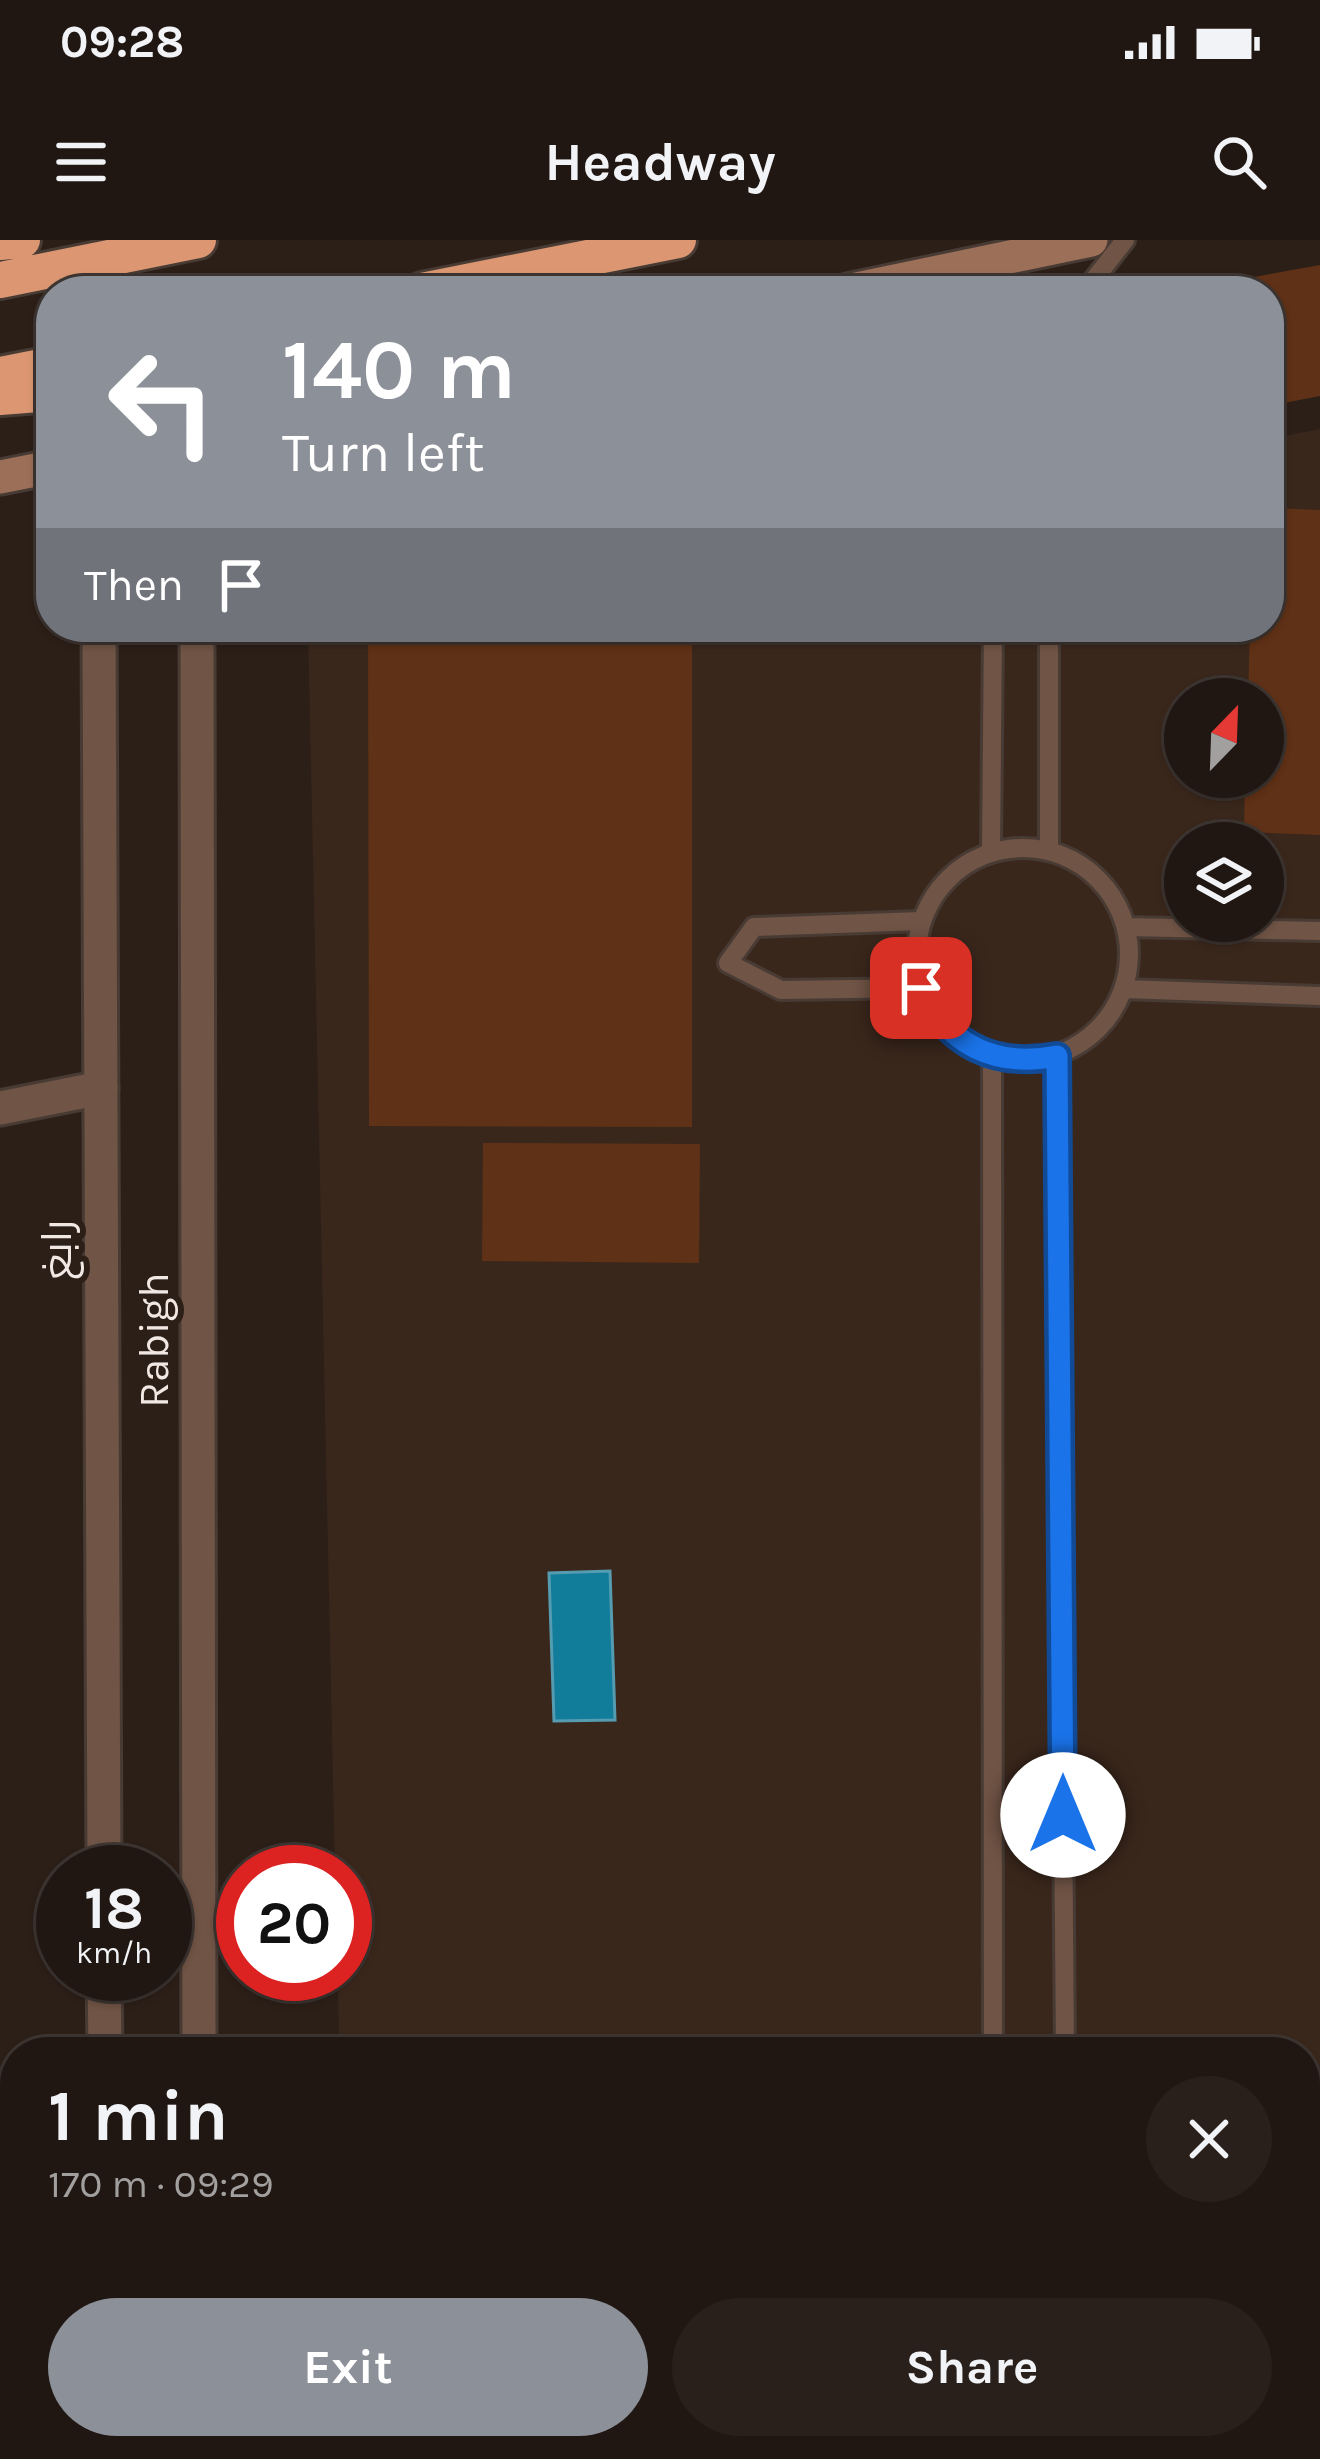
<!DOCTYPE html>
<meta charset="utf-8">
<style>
:root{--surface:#211712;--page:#29201b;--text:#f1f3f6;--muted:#a29f9f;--line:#3e3632;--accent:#8c9099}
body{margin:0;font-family:Karla,Cairo,sans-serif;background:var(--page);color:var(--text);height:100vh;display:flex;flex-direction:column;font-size:45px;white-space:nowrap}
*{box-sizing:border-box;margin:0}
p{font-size:39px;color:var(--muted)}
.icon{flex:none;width:66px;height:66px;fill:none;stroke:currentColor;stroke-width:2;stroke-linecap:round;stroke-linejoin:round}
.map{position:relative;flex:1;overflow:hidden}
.sheet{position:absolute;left:0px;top:1797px;width:1320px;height:423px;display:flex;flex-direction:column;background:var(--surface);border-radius:48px 48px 0 0;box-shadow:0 3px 9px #0004,0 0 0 3px var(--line)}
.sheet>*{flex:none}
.hud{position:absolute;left:36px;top:36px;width:1248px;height:366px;border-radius:48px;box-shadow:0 3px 9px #0004,0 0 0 3px var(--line);background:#8c9099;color:#fff;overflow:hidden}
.needle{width:78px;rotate:23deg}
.buttons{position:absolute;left:1164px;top:438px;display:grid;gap:24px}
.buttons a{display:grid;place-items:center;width:120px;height:120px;border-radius:50%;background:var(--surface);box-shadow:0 3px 9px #0004,0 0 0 3px var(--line);font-size:60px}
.speed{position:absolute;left:36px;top:1605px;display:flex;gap:24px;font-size:60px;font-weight:700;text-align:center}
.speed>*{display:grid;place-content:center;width:156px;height:156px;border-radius:50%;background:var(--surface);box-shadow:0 3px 9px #0004,0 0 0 3px var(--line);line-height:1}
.speed small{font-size:30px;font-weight:400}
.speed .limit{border:18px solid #d22;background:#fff;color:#111}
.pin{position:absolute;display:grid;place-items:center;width:102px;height:102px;color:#fff;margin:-51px;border-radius:24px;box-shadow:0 6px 18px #0006}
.me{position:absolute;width:132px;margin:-66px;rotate:0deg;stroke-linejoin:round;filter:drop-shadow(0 0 9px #0008)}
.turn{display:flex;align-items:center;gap:42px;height:252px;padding:0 48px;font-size:54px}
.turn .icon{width:156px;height:156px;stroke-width:2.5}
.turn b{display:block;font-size:84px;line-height:102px}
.then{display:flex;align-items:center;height:114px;padding:0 48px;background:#0003;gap:24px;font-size:45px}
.round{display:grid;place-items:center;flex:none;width:126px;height:126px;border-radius:63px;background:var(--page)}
.summary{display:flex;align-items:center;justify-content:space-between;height:204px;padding:0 48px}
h1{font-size:72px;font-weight:700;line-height:90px}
.primary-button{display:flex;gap:24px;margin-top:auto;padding:24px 48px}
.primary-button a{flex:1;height:138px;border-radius:72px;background:var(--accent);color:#fff;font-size:48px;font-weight:700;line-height:138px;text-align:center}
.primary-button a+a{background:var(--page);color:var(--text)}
.status{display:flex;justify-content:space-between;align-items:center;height:84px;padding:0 60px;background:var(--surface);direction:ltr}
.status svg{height:33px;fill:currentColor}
header{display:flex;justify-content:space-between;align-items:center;height:156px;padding:0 48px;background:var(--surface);font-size:54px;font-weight:700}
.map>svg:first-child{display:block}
.built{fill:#3a271c;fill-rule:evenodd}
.green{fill:#5f3116}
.water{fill:#127c9b;stroke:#559cb1;stroke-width:3}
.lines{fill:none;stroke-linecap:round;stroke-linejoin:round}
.service-casing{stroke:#483b34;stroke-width:24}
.minor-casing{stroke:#483b34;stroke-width:39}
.tertiary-casing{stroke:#483b34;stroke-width:39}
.secondary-casing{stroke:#483b34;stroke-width:39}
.motorway-casing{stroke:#483b34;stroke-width:42}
.service{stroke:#705445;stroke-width:18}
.minor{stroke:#705445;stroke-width:33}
.tertiary{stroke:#705445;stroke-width:33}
.secondary{stroke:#9c6f58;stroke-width:33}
.motorway{stroke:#dc9772;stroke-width:36}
.route-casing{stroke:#114b97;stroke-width:30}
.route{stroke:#1a73e8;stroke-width:21}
.labels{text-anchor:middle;stroke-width:12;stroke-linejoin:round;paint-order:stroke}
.street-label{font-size:42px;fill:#f1e7e3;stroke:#2c1f18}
</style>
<div class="status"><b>09:28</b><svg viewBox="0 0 49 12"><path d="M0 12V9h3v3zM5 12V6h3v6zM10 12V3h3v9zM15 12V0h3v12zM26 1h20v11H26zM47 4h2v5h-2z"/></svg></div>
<header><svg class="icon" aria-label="menu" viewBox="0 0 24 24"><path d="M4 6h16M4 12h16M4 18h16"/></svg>Headway<svg class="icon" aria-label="search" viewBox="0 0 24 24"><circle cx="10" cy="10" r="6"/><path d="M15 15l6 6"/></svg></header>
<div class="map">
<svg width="1320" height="2219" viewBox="0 0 1320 2219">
<rect width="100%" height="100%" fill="#2c1f18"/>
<path class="built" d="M1320 189V2219H348V2205H1305V1812H339L338 1734H345V1632H335L308 387H1269V199ZM1185 459H1263V537H1185ZM1185 603H1263V681H1185Z"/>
<path class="green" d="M1320 25V156L1269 166V51H1177Z
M1269 268 1320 270V595L1244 592 1245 537H1263V459H1248L1250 387H1269Z
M368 387H692V887L369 886Z
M483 903 700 904 699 1023 482 1021Z
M876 1797 877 1812H653L652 1801Z"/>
<path class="water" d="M610 1331 615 1480 554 1481 549 1333Z"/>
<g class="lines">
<defs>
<path id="service" d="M1085 51 1125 0
M917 714a106 106 0 1 1 212 0a106 106 0 1 1-212 0Z
M1049 610V387
M991 612 993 387
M920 681 754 687 728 723 781 750 921 748
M1126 687 1320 691
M1125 749 1320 756
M1057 816 1065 1812
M992 817 993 1812
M1305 2160 1320 2159
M353 2205 349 2210 355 2219
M562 2205 563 2219
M913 2205V2219
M1129 2219 1130 2205"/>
<path id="minor" d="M0 868 101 848"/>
<path id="tertiary" d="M99 387 104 1632
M197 387 199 1812
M104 1734 105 1812
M106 2205V2219
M200 2205 201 2219"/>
<path id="secondary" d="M847 51 1091 0
M0 237 51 227"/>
<path id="motorway" d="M0 2 22 0
M0 40 198 0
M422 51 678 0
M0 135 51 125
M0 157 51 153"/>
</defs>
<use href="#service" class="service-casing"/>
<use href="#minor" class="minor-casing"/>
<use href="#tertiary" class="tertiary-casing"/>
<use href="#secondary" class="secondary-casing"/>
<use href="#motorway" class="motorway-casing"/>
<use href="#service" class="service"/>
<use href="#minor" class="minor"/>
<use href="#tertiary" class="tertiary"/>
<use href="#secondary" class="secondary"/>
<use href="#motorway" class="motorway"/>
</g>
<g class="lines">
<defs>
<path id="route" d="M921 748C948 806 996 828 1057 816L1063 1575"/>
</defs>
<use href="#route" class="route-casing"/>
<use href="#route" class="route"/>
</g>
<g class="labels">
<g class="street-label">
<text transform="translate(56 1010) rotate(-90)" y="15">رابغ</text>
<text transform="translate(153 1100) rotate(-90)" y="15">Rabigh</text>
</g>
</g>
</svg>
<div class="buttons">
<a><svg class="needle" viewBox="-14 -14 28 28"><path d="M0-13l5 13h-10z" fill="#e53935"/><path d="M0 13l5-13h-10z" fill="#a29f9f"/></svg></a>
<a><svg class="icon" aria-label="layers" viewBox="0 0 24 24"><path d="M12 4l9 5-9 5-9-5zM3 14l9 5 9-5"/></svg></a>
</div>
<div class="speed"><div>18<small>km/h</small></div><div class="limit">20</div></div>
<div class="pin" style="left:921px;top:748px;background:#d93025"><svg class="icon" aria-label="arrive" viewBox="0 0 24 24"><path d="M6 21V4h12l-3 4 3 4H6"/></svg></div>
<svg class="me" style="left:1063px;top:1575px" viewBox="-20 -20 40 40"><circle r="19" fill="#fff"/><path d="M0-13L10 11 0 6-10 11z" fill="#1a73e8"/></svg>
<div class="hud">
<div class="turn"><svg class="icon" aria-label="left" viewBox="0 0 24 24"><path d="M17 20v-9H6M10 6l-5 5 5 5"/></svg><div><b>140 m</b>Turn left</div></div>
<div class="then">Then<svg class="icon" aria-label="arrive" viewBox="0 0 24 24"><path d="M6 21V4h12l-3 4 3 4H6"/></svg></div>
</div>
<section class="sheet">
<div class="summary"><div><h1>1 min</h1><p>170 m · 09:29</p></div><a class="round"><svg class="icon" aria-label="close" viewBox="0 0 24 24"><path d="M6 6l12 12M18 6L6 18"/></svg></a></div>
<div class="primary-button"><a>Exit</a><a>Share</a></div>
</section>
</div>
